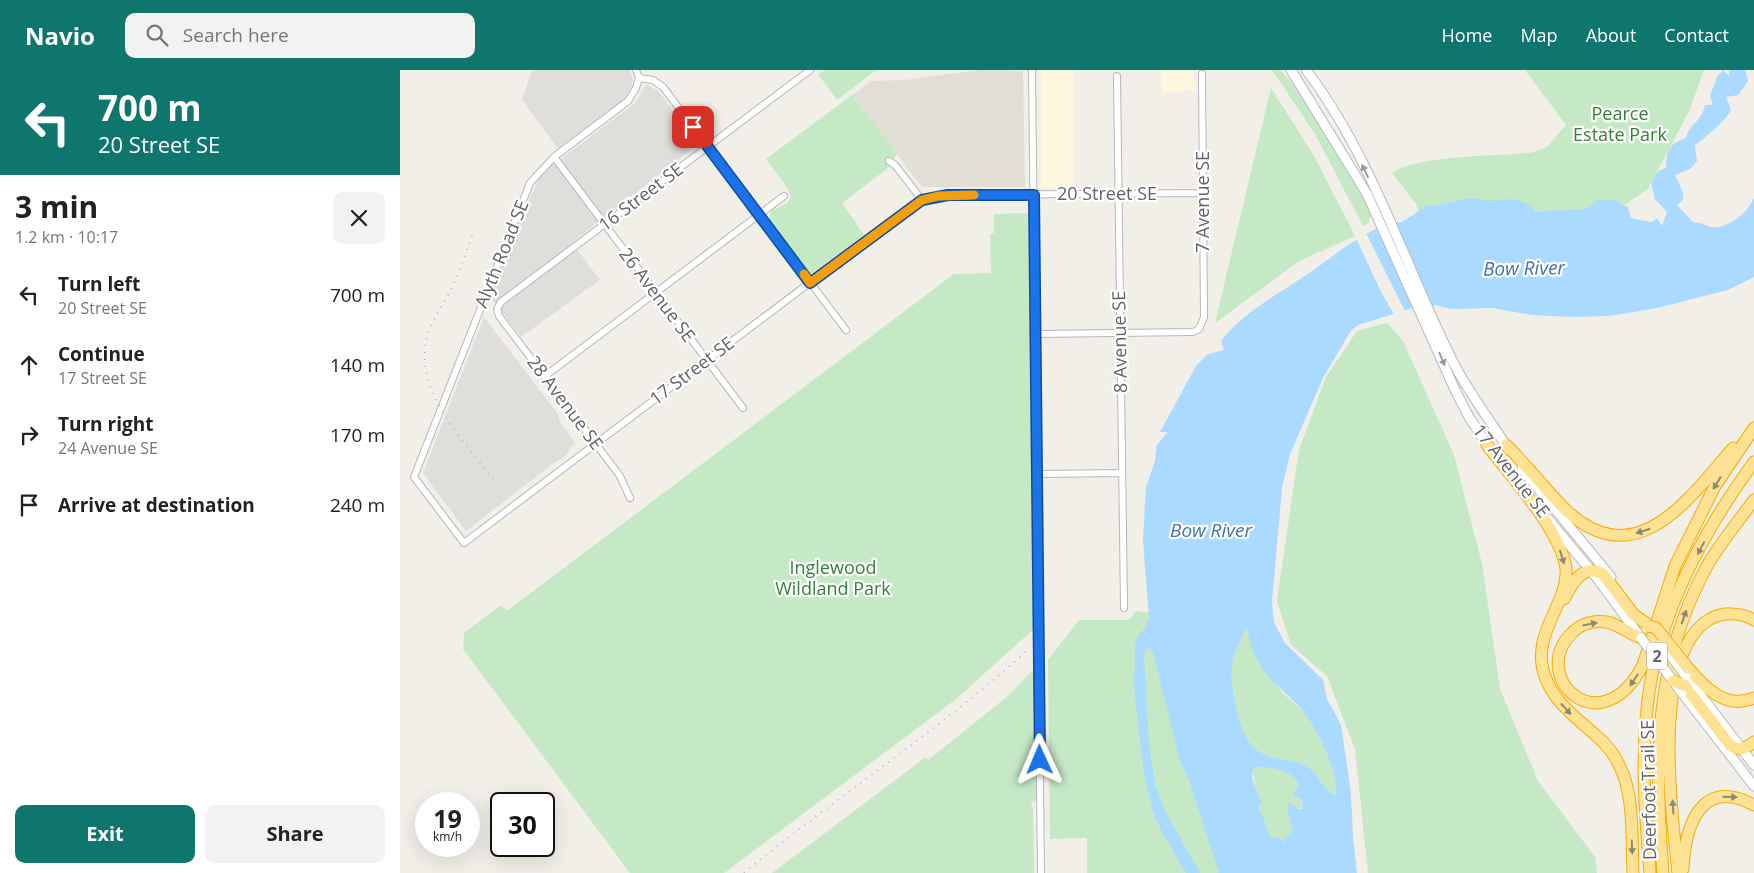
<!DOCTYPE html>
<meta charset="utf-8">
<style>
:root{--surface:#fff;--page:#f2f2f2;--text:#222;--muted:#767676;--accent:#0f766e}
body{margin:0;font-family:"Open Sans",sans-serif;background:var(--page);color:var(--text);height:100vh;display:flex;flex-direction:column;font-size:19px;white-space:nowrap}
*{box-sizing:border-box;margin:0}
p{font-size:16px;color:var(--muted)}
.icon{flex:none;width:28px;height:28px;fill:none;stroke:currentColor;stroke-width:2;stroke-linecap:round;stroke-linejoin:round}
.map{position:relative;flex:1;overflow:hidden}
.sheet{display:flex;flex-direction:column;background:var(--surface);width:400px}
.sheet>*{flex:none}
.banner{background:#0f766e;color:#fff;overflow:hidden}
.speed{position:absolute;left:15px;top:722px;display:flex;gap:10px;font-size:25px;font-weight:700;text-align:center}
.speed>*{display:grid;place-content:center;width:65px;height:65px;border-radius:50%;background:var(--surface);box-shadow:0 5px 20px #0002;line-height:1}
.speed small{font-size:12px;font-weight:400}
.speed .limit{border:2px solid #111;border-radius:8px;background:#fff;color:#111}
.pin{position:absolute;display:grid;place-items:center;width:42px;height:42px;color:#fff;margin:-21px;border-radius:10px;box-shadow:0 2px 8px #0006}
.me{position:absolute;width:55px;margin:-28px;rotate:359deg;stroke-linejoin:round;filter:drop-shadow(0 0 4px #0008)}
.turn{display:flex;align-items:center;gap:18px;height:105px;padding:0 15px;font-size:22px}
.turn .icon{width:65px;height:65px;stroke-width:2.5}
.turn b{display:block;font-size:35px;line-height:42px}
.round{display:grid;place-items:center;flex:none;width:52px;height:52px;border-radius:10px;background:var(--page)}
.head{display:flex;align-items:center;justify-content:space-between;height:85px;padding:0 15px}
h1{font-size:30px;font-weight:700;line-height:38px}
.cta{display:flex;gap:10px;margin-top:auto;padding:10px 15px}
.cta a{flex:1;height:58px;border-radius:10px;background:var(--accent);color:#fff;font-size:20px;font-weight:700;line-height:58px;text-align:center}
.cta a+a{background:var(--page);color:var(--text)}
ul{padding:0;list-style:none}
li{display:flex;align-items:center;gap:15px;height:70px;padding:0 15px}
li div{flex:1}
li b{display:block;font-size:19px}
li em{font-style:normal}
header{display:flex;align-items:center;gap:30px;box-sizing:border-box;height:70px;padding:0 25px;background:var(--accent);color:#fff}
header strong{font-size:24px}
nav{display:flex;gap:28px;margin-inline-start:auto;font-size:18px}
.search{width:350px;height:45px;background:var(--page);display:flex;align-items:center;gap:12px;box-sizing:border-box;padding:0 18px;border-radius:10px;color:var(--muted);font-size:19px}
main{display:flex;flex:1;min-height:0}
.map>svg:first-child{display:block}
.commercial{fill:#fef7e0}
.industrial{fill:#e0deda}
.education{fill:#e1ded6}
.green{fill:#c5e8c5}
.water{fill:#aadaff;fill-rule:evenodd}
.pier{fill:#f1efe8}
.lines{fill:none;stroke-linecap:round;stroke-linejoin:round}
.street-casing{stroke:#b5b8bc;stroke-width:8}
.secondary-casing{stroke:#b6babf;stroke-width:11}
.highway-casing{stroke:#f9ab00;stroke-width:13}
.street{stroke:#fff;stroke-width:6}
.secondary{stroke:#fff;stroke-width:9}
.highway{stroke:#fde293;stroke-width:11}
.rail{stroke:#b6b7b8;stroke-width:2;stroke-dasharray:1 6;stroke-linecap:butt}
.secondary-bridge-casing{stroke:#b6babf;stroke-width:11;stroke-linecap:butt}
.highway-bridge-casing{stroke:#f9ab00;stroke-width:13;stroke-linecap:butt}
.secondary-bridge{stroke:#fff;stroke-width:9}
.highway-bridge{stroke:#fde293;stroke-width:11}
.oneway{fill:#979a9d}
.oneway2{fill:#8e8975}
.route-casing{stroke:#114b97;stroke-width:12}
.route{stroke:#1a73e8;stroke-width:9}
.slow{stroke:#f59e0b;stroke-width:9}
.labels{text-anchor:middle;stroke-width:4.5;stroke-linejoin:round;paint-order:stroke}
.shield{fill:#fff;stroke:#8f9295;stroke-width:1}
.shield-label{font-size:16px;font-weight:bold;fill:#5f6368}
.park-label{font-size:18px;fill:#348238;stroke:#fff}
.street-label{font-size:18px;fill:#5f6368;stroke:#fff}
.water-label{font-size:19px;font-style:italic;fill:#4174aa;stroke:#fff}
</style>
<header>
<strong>Navio</strong>
<div class="search"><svg class="icon" aria-label="search" viewBox="0 0 24 24"><circle cx="10" cy="10" r="6"/><path d="M15 15l6 6"/></svg>Search here</div>
<nav><a>Home</a><a>Map</a><a>About</a><a>Contact</a></nav>
</header>
<main>
<section class="sheet">
<div class="banner">
<div class="turn"><svg class="icon" aria-label="left" viewBox="0 0 24 24"><path d="M17 20v-9H6M10 6l-5 5 5 5"/></svg><div><b>700 m</b>20 Street SE</div></div>
</div>
<div class="head"><div><h1>3 min</h1><p>1.2 km · 10:17</p></div><a class="round"><svg class="icon" aria-label="close" viewBox="0 0 24 24"><path d="M6 6l12 12M18 6L6 18"/></svg></a></div>
<ul>
<li><svg class="icon" aria-label="left" viewBox="0 0 24 24"><path d="M17 20v-9H6M10 6l-5 5 5 5"/></svg><div><b>Turn left</b><p>20 Street SE</p></div><em>700 m</em></li>
<li><svg class="icon" aria-label="ahead" viewBox="0 0 24 24"><path d="M12 20V5M6 11l6-6 6 6"/></svg><div><b>Continue</b><p>17 Street SE</p></div><em>140 m</em></li>
<li><svg class="icon" aria-label="right" viewBox="0 0 24 24"><path d="M7 20v-9h11M14 6l5 5-5 5"/></svg><div><b>Turn right</b><p>24 Avenue SE</p></div><em>170 m</em></li>
<li><svg class="icon" aria-label="arrive" viewBox="0 0 24 24"><path d="M6 21V4h12l-3 4 3 4H6"/></svg><div><b>Arrive at destination</b></div><em>240 m</em></li>
</ul>
<div class="cta"><a>Exit</a><a>Share</a></div>
</section>
<div class="map">
<svg width="1354" height="803" viewBox="0 0 1354 803">
<rect width="100%" height="100%" fill="#f1efe8"/>
<path class="commercial" d="M641 0H673L674 117 641 118Z
M762 0H794L796 20 762 23Z"/>
<path class="industrial" d="M132 0H230L233 11 227 27 158 79 122 30Z
M246 14 258 21 299 73 172 173 200 210 121 267 90 227 121 148 141 104 235 33Z
M84 247 158 344 159 350 175 373 163 388 152 394 66 461 23 403Z"/>
<path class="education" d="M579 0 623 1 625 117H522L452 25 471 11 505 10Z"/>
<path class="green" d="M425 0H476L437 30 418 4Z
M872 0H880L892 13 953 106 973 146 969 148V153L963 156 915 64Z
M1125 0H1304L1289 41 1248 119 1202 150 1023 151 1016 134 992 103C1019 84 1100 87 1135 82L1147 77 1166 55Z
M871 18 914 86 955 166 899 191 815 253Z
M452 25 497 84 488 98 442 133 464 165 412 203H409L369 149 371 141 387 133 391 127 387 117 366 89Z
M631 143 635 558 556 629 324 803H230L63 579 64 563 101 535 107 541 554 204 591 203 590 164 594 163V144Z
M987 253 1003 271 1054 385 1082 494 1100 619 1138 711 1195 787 1197 803H968L955 679 927 606 891 575 877 531 899 380 926 307 957 261Z
M736 541 752 543 823 803H687V768L650 769 648 590 679 550H725L730 549Z
M846 556C850 574 869 605 880 620 888 629 898 635 905 644 917 659 941 707 935 725 923 721 920 705 909 698 892 687 867 692 852 677 838 662 830 613 832 592 834 580 842 567 846 556Z
M635 598 636 730 631 732 633 741 634 803H372L526 687 528 690 537 683 608 626Z
M857 697C871 697 894 701 899 715L892 726 901 729 903 735 902 739 889 736 888 742 893 762 884 776C880 772 874 771 870 767 865 761 852 707 853 699Z"/>
<path class="water" d="M1323 0 1329 6V0H1345L1348 11 1338 25 1326 27 1331 40C1327 49 1304 69 1295 75L1297 91 1290 99 1275 105 1283 122V130L1277 135 1294 153C1302 151 1305 157 1313 157 1329 159 1349 141 1354 128V207L1328 220 1257 238 1209 246 1171 247 1132 245 1092 238 1050 239 1036 235 1013 238 958 255 950 262 923 308 890 384 882 418 872 532 874 552 884 572 923 610 927 629 941 655 951 723 953 768 957 803H819L789 710 780 691 753 582 750 578 747 579 744 583 749 674 755 714 765 741 800 803H786L761 760 753 742 744 705 734 617 735 576 737 567 745 558 749 547 743 471 745 433 746 417 755 391 757 375 768 362H760L796 296 808 284 824 280 821 271C846 239 883 222 915 199 936 184 975 152 1002 152L1028 135 1031 136 1073 128 1087 131 1113 129 1131 135 1135 142 1182 139 1189 137 1198 130 1210 131 1216 129 1222 135 1228 137 1231 148 1252 152 1257 148 1262 156 1267 142 1255 129 1251 113 1258 101 1266 98C1267 79 1268 75 1286 68 1290 52 1300 55 1305 35H1313L1310 26 1317 7ZM846 557C849 567 852 580 857 590 868 612 891 625 905 644 917 659 941 707 935 725 923 721 920 705 909 698 892 687 868 692 853 677 838 663 828 608 833 589 836 578 842 567 846 557ZM857 697C871 697 894 701 899 715L892 726 901 729 903 735 902 739H898L889 732 887 738 893 762 884 768V775L879 767H870L859 736 861 732 852 708 853 699Z"/>
<path class="pier" d="M966 163 1006 243 995 246 981 222 956 168Z"/>
<g class="lines">
<defs>
<path id="street" d="M236 0 239 8 236 18 228 31 154 87 130 113 14 407 64 473 493 150 522 130 548 125 803 123
M632 0 641 803
M717 6 724 538
M239 8 253 10 263 17 446 260
M154 87 343 338
M489 91 495 95 522 130
M636 264 793 262 799 259 804 247 802 4
M145 306 384 126
M637 404 721 403
M230 428 220 406 99 246 97 239 101 232 410 0"/>
<path id="secondary" d="M891 0 967 124 1056 322 1069 347 1090 379
M906 0C972 86 1004 194 1052 290 1068 322 1090 350 1109 380
M1122 399 1211 507
M1148 449 1197 508 1241 568
M1286 606 1354 695
M1282 623 1354 716"/>
<path id="highway" d="M1087 375C1110 405 1162 462 1166 499 1169 534 1128 565 1146 609 1157 637 1183 652 1204 673 1237 707 1231 759 1233 803
M1106 375C1128 396 1146 421 1168 442 1238 505 1291 426 1333 378
M1164 529C1172 514 1183 492 1203 504L1234 545 1246 553
M1241 568C1229 564 1219 554 1206 552 1193 550 1180 554 1171 564 1129 606 1200 677 1243 595L1275 496 1315 416 1354 358
M1288 598C1305 618 1326 640 1354 628
M1284 615 1330 675C1338 682 1347 678 1354 672
M1283 799C1285 756 1301 706 1354 735
M1250 803C1244 735 1239 663 1254 595 1271 522 1310 452 1354 392
M1263 803C1255 695 1252 597 1306 498 1319 474 1338 452 1354 430
M1278 803C1272 743 1250 584 1310 549 1323 542 1341 542 1354 550"/>
</defs>
<use href="#street" class="street-casing"/>
<use href="#secondary" class="secondary-casing"/>
<use href="#highway" class="highway-casing"/>
<use href="#street" class="street"/>
<use href="#secondary" class="secondary"/>
<use href="#highway" class="highway"/>
<path class="rail" d="M72 166C65 186 58 206 48 225 41 238 33 249 28 263 11 319 62 368 93 409
M344 803C437 726 540 660 629 579"/>
<defs>
<path id="secondary-bridge" d="M1241 568 1282 623
M1262 574 1286 606"/>
<path id="highway-bridge" d="M1248 556 1256 558 1288 598
M1273 611 1284 615"/>
</defs>
<use href="#secondary-bridge" class="secondary-bridge-casing"/>
<use href="#highway-bridge" class="highway-bridge-casing"/>
<use href="#secondary-bridge" class="secondary-bridge"/>
<use href="#highway-bridge" class="highway-bridge"/>
</g>
<defs><path id="oneway-solid" d="M-6-.8H1V-3.2L6.5 0L1 3.2V.8H-6Z" transform="scale(1.25)"/></defs>
<g class="oneway">
<use href="#oneway-solid" transform="translate(965 101) rotate(-116)"/>
<use href="#oneway-solid" transform="translate(1042 289) rotate(67)"/>
</g>
<g class="oneway2">
<use href="#oneway-solid" transform="translate(1317 413) rotate(122)"/>
<use href="#oneway-solid" transform="translate(1243 461) rotate(163)"/>
<use href="#oneway-solid" transform="translate(1301 478) rotate(118)"/>
<use href="#oneway-solid" transform="translate(1162 487) rotate(73)"/>
<use href="#oneway-solid" transform="translate(1284 547) rotate(-71)"/>
<use href="#oneway-solid" transform="translate(1190 554) rotate(-11)"/>
<use href="#oneway-solid" transform="translate(1234 610) rotate(124)"/>
<use href="#oneway-solid" transform="translate(1166 639) rotate(47)"/>
<use href="#oneway-solid" transform="translate(1330 727) rotate(2)"/>
<use href="#oneway-solid" transform="translate(1273 737) rotate(-94)"/>
<use href="#oneway-solid" transform="translate(1232 777) rotate(88)"/>
</g>
<g class="lines">
<defs>
<path id="route" d="M293 57 410 213 522 130 548 125H634L640 690"/>
</defs>
<use href="#route" class="route-casing"/>
<use href="#route" class="route"/>
<path class="slow" d="M404 204 410 213 522 130 538 126 574 125"/>
</g>
<g class="labels">
<rect class="shield" x="1247" y="572.5" width="20" height="27" rx="4"/>
<g class="shield-label">
<text x="1257" y="592">2</text>
</g>
<g class="park-label">
<text x="1220" y="50">Pearce<tspan x="1220" dy="21">Estate Park</tspan></text>
<text x="433" y="504">Inglewood<tspan x="433" dy="21">Wildland Park</tspan></text>
</g>
<g class="street-label">
<text x="707" y="130">20 Street SE</text>
<text transform="translate(241 127) rotate(-37)" y="6">16 Street SE</text>
<text transform="translate(803 132) rotate(-90)" y="6">7 Avenue SE</text>
<text transform="translate(102 184) rotate(-68)" y="6">Alyth Road SE</text>
<text transform="translate(257 225) rotate(53)" y="6">26 Avenue SE</text>
<text transform="translate(720 272) rotate(-91)" y="6">8 Avenue SE</text>
<text transform="translate(292 301) rotate(-37)" y="6">17 Street SE</text>
<text transform="translate(165 333) rotate(53)" y="6">28 Avenue SE</text>
<text transform="translate(1111 401) rotate(52)" y="6">17 Avenue SE</text>
<text transform="translate(1249 720) rotate(-91)" y="6">Deerfoot Trail SE</text>
</g>
<g class="water-label">
<text transform="translate(1124 198) rotate(-1)" y="7">Bow River</text>
<text x="811" y="467">Bow River</text>
</g>
</g>
</svg>
<div class="speed"><div>19<small>km/h</small></div><div class="limit">30</div></div>
<div class="pin" style="left:293px;top:57px;background:#d93025"><svg class="icon" aria-label="arrive" viewBox="0 0 24 24"><path d="M6 21V4h12l-3 4 3 4H6"/></svg></div>
<svg class="me" style="left:640px;top:690px" viewBox="-20 -20 40 40"><path d="M0-17L14 15 0 8-14 15z" fill="#1a73e8" stroke="#fff" stroke-width="4"/></svg>
</div>
</main>
